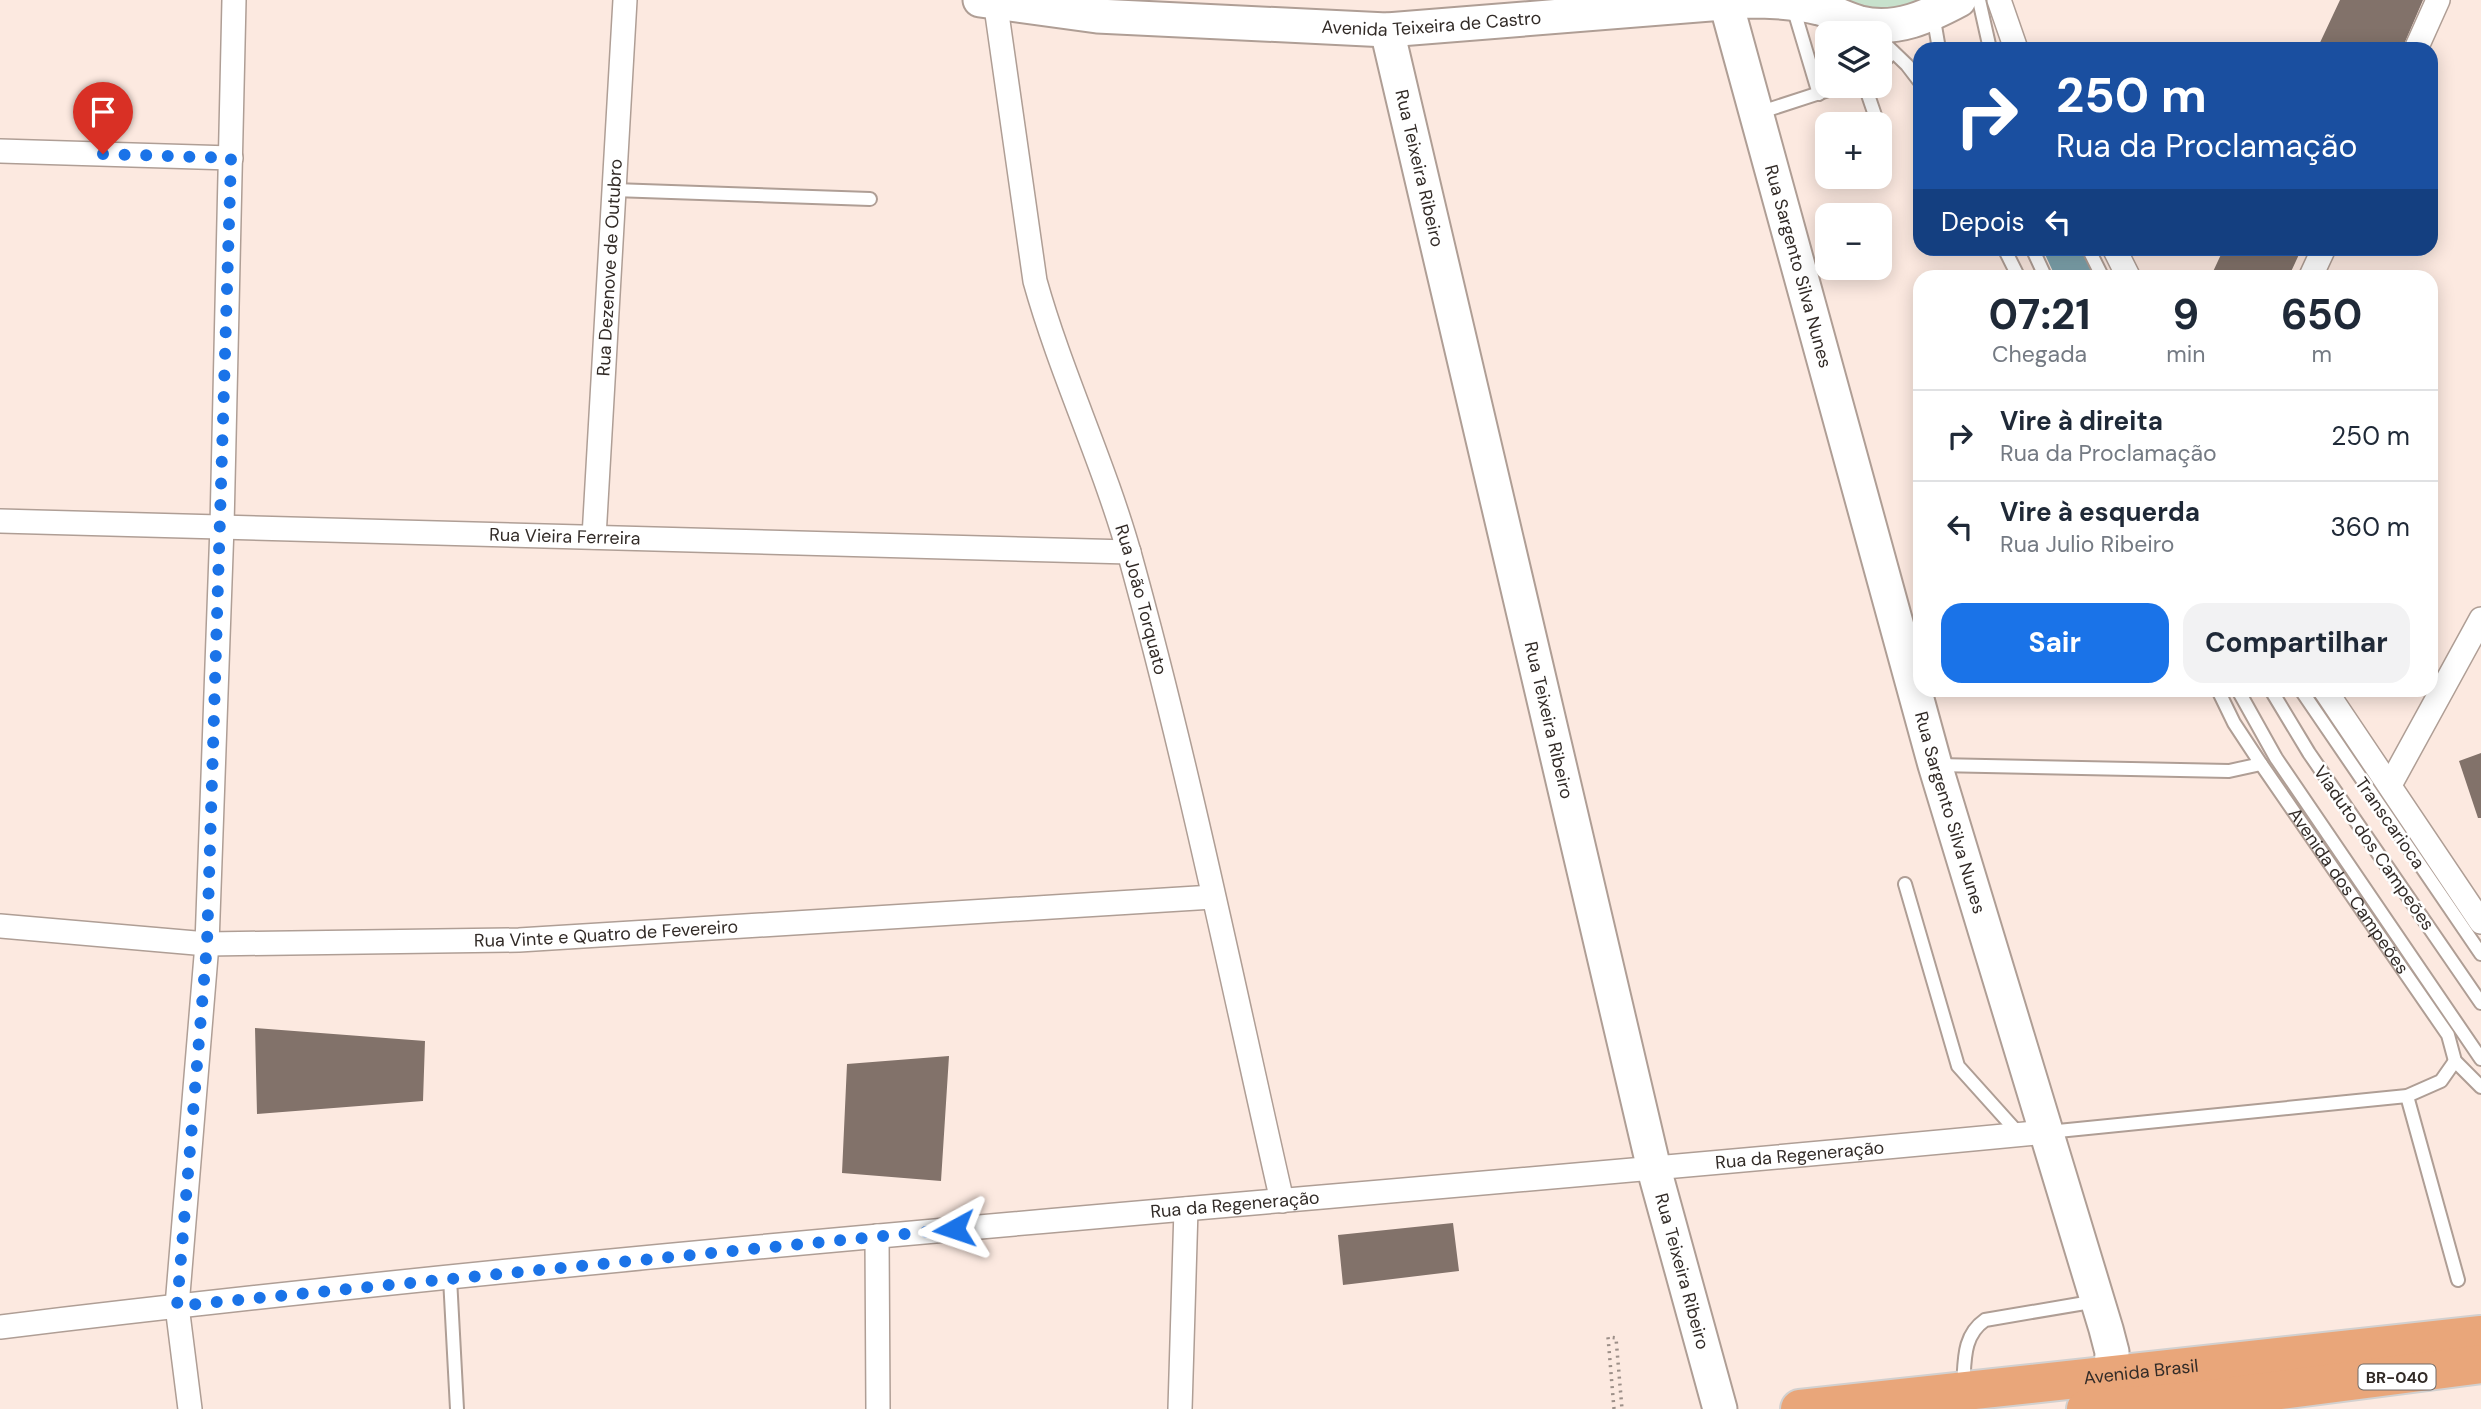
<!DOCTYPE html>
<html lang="pt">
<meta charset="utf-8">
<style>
:root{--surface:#fff;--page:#f2f2f3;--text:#1f2937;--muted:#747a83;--line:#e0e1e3;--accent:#1a73e8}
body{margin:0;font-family:"DM Sans",sans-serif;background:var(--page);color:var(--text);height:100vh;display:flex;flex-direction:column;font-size:26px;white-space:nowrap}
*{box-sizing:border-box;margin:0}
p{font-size:23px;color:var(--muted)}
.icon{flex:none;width:38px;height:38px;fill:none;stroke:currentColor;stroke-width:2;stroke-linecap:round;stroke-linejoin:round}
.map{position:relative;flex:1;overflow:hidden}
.details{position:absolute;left:1913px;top:270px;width:525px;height:427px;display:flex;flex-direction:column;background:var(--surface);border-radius:21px;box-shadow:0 4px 18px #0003}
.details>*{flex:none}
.hud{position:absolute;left:1913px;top:42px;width:525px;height:214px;border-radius:21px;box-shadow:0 4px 18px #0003;background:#1a4fa0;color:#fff;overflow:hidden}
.controls{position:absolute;left:1815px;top:21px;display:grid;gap:14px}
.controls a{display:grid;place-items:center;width:77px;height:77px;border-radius:14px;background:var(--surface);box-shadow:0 4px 18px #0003;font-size:35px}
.pin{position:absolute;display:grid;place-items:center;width:60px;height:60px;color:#fff;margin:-72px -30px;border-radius:50% 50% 50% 0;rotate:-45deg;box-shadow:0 0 7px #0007}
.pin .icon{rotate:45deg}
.me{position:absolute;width:77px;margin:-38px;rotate:265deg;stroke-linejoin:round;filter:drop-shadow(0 0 5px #0008)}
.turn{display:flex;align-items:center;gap:24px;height:147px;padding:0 28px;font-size:32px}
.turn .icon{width:91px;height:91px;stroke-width:2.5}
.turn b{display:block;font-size:49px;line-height:60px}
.then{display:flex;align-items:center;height:66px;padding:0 28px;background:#0003;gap:14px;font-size:26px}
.eta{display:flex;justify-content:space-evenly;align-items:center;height:119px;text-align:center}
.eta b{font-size:42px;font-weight:700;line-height:49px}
.action{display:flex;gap:14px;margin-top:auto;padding:14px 28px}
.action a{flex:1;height:80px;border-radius:21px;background:var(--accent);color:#fff;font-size:28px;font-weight:700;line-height:80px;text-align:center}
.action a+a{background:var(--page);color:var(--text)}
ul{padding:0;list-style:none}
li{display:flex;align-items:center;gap:21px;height:91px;padding:0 28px;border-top:2px solid var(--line)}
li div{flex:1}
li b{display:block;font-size:26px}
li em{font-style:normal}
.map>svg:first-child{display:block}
.green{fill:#c7e1cc}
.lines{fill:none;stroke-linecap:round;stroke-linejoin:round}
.river{stroke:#7da2ac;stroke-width:38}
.building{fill:#82726a}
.lane-casing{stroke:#af9e95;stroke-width:16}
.street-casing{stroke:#af9e95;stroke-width:26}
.secondary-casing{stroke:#af9e95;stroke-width:37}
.highway-casing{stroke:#d2d0cf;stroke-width:42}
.path{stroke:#9c8f88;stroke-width:3.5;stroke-dasharray:2 5;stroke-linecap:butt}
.lane{stroke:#fff;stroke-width:12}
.street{stroke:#fff;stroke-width:23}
.secondary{stroke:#fff;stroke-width:33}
.highway{stroke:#e9a67a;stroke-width:38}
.route{stroke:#1a73e8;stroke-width:12;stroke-dasharray:0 21.6}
.labels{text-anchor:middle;stroke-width:5;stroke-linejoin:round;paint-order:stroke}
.shield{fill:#fff;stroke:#706b68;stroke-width:2}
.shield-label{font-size:16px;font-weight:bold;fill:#322b27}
.street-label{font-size:18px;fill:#322b27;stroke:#fff}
</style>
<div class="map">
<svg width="2481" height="1409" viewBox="0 0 2481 1409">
<rect width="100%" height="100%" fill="#fce9e0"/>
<path class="green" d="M1834 0H1916L1917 5 1897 14Z"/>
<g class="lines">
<path class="river" d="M2063 248 2076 276"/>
</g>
<path class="building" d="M2340 0H2423L2402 49H2317Z
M2224 248H2302L2289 276H2211Z
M2481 753V818H2478L2459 761Z
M255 1028 425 1041 423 1101 257 1114Z
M949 1056 941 1181 842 1173 847 1064Z
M1453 1223 1459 1271 1343 1285 1338 1235Z"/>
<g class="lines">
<defs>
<g id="lane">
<path d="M1979 0 1990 49"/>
<path d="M1793 7 1819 94"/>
<path d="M1933 14 1939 49"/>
<path d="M1880 39 1907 65 1920 82"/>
<path d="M1880 65 1893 52"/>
<path d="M1865 86 1878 124"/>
<path d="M1758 113 1841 86"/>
<path d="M614 190 870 199"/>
<path d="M2004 248 2018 276"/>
<path d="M2032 248 2045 276"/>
<path d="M2088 248 2102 276"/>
<path id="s1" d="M2218 690 2234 723 2261 764 2448 1035 2455 1061 2481 1087"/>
<path d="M2238 690 2276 758 2481 1059"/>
<path d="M2271 690 2309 753 2481 1003"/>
<path d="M2301 690 2481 954"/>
<path d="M1937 765 2229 771 2261 764"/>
<path d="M1905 884 1958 1066 2020 1135"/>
<path d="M2407 1096 2458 1280"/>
<path d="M2048 1132 2407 1096 2441 1081 2455 1061"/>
<path d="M450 1278 457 1409"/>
<path d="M1963 1387C1965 1362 1962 1336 1985 1320L2097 1301"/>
</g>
<g id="street">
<path id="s2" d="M995 0 1035 281C1061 374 1104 463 1130 556 1189 769 1233 986 1282 1201"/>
<path d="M1999 0 2016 49"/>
<path d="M2416 49 2438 0"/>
<path d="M0 151 231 158"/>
<path d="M2114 248 2128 276"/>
<path d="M2311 276 2324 248"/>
<path id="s3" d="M0 521 1129 552"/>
<path id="s4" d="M594 537 625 0"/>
<path d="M2325 690 2481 922"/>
<path d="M2390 785 2481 619"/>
<path id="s5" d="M0 926 207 944 519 940 1213 897"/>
<path d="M877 1236 878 1409"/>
<path id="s6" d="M0 1327C680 1244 1364 1198 2046 1132"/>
<path d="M190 1409 177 1306 207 944 222 526 234 0"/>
<path d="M1180 1409 1186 1209"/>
</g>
<g id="secondary">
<path id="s7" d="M980 0 1097 16 1387 30 1748 1C1772 1 1796 2 1819 8 1833 12 1846 19 1860 23 1896 32 1929 16 1959 0"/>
<path id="s8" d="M1726 3 1935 765 2106 1329 2112 1352 2111 1377"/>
<path id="s9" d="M1387 30 1654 1169 1720 1409"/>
</g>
<g id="highway">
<path id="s10" d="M1800 1409 2481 1335"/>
<path d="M2086 1409 2195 1401 2481 1364"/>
</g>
</defs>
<use href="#lane" class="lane-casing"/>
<use href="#street" class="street-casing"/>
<use href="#secondary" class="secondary-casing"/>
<use href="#highway" class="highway-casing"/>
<path class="path" d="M1614 1409 1608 1337 1616 1338 1622 1409"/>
<use href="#lane" class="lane"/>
<use href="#street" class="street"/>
<use href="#secondary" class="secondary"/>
<use href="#highway" class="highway"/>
</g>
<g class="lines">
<path class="route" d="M103 154 231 158 207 944 177 1306 954 1229"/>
</g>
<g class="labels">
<rect class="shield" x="2358.5" y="1364.5" width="77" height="25" rx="5"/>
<g class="shield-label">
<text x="2397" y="1383">BR-040</text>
</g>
<g class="street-label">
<text dy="6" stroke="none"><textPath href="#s7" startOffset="453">Avenida Teixeira de Castro</textPath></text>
<text dy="6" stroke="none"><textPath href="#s9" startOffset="142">Rua Teixeira Ribeiro</textPath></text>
<text dy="6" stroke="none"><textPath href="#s8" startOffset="273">Rua Sargento Silva Nunes</textPath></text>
<text dy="6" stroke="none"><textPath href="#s4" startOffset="270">Rua Dezenove de Outubro</textPath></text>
<text dy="6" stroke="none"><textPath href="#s3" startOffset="565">Rua Vieira Ferreira</textPath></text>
<text dy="6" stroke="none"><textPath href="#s2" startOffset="620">Rua João Torquato</textPath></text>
<text dy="6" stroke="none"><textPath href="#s9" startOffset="709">Rua Teixeira Ribeiro</textPath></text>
<text dy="6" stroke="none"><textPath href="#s8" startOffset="840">Rua Sargento Silva Nunes</textPath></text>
<text transform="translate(2390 823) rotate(55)" y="6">Transcarioca</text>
<text transform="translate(2374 848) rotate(55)" y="6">Viaduto dos Campeões</text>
<text dy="6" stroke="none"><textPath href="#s1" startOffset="240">Avenida dos Campeões</textPath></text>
<text dy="6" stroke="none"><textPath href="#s5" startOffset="607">Rua Vinte e Quatro de Fevereiro</textPath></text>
<text dy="6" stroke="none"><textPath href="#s6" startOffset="1808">Rua da Regeneração</textPath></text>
<text dy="6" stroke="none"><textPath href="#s6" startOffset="1241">Rua da Regeneração</textPath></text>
<text dy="6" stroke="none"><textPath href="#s9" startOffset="1276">Rua Teixeira Ribeiro</textPath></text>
<text dy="6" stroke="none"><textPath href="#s10" startOffset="343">Avenida Brasil</textPath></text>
</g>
</g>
</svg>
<div class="controls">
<a><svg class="icon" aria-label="layers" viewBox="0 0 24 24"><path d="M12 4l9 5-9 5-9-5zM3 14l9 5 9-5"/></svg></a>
<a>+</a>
<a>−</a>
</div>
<div class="pin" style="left:103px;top:154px;background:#d93025"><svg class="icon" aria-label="arrive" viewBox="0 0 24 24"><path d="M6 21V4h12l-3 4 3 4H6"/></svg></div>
<svg class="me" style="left:954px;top:1229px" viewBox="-20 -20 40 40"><path d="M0-17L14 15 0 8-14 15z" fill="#1a73e8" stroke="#fff" stroke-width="4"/></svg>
<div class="hud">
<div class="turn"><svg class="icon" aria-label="right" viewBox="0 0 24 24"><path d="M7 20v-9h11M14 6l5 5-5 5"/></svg><div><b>250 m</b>Rua da Proclamação</div></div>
<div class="then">Depois<svg class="icon" aria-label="left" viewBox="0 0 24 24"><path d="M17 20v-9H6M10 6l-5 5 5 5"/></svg></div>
</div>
<section class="details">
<div class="eta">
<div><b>07:21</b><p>Chegada</p></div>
<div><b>9</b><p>min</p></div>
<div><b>650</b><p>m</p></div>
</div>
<ul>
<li><svg class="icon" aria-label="right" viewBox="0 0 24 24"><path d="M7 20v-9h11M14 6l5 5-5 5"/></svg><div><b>Vire à direita</b><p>Rua da Proclamação</p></div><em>250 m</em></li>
<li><svg class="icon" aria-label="left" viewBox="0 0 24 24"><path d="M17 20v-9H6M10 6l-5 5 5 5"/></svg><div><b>Vire à esquerda</b><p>Rua Julio Ribeiro</p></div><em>360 m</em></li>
</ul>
<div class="action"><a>Sair</a><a>Compartilhar</a></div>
</section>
</div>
